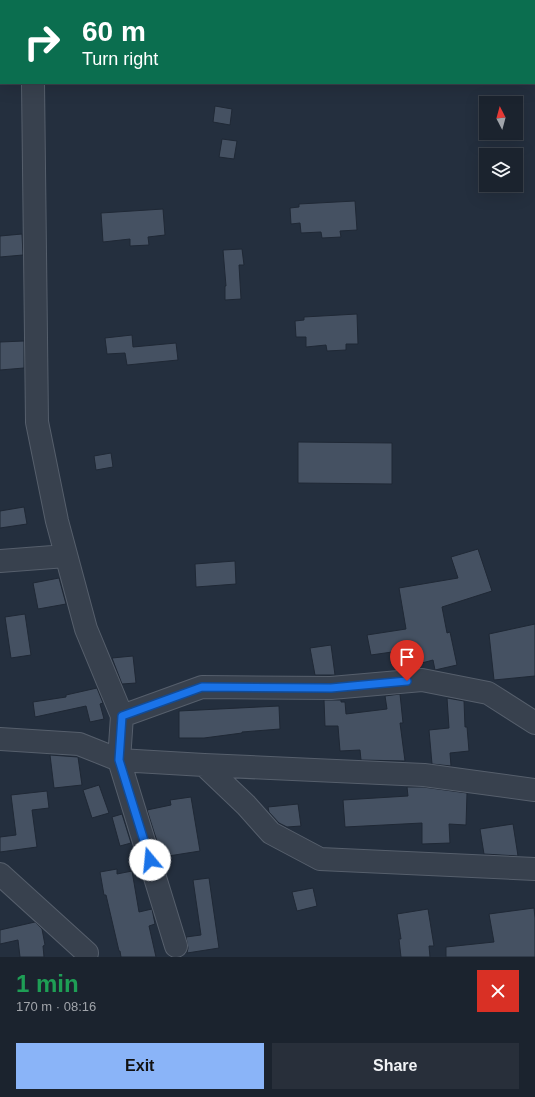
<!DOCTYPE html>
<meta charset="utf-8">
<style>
:root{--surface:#1b232e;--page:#282f3a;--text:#f1f3f6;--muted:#a0a4aa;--line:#39404a;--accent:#8ab4f8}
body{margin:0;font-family:Helvetica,sans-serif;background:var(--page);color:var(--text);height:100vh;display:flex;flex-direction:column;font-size:15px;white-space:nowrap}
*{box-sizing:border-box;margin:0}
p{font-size:13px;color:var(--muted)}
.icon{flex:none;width:22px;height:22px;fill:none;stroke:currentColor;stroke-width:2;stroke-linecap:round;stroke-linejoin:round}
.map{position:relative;height:957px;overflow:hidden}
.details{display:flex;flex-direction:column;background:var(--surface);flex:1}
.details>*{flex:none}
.guide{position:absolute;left:0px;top:0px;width:535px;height:84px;box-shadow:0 4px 16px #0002,0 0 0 1px var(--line);background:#0b6e4f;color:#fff;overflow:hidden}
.needle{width:26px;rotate:354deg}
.fabs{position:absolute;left:479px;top:96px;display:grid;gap:8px}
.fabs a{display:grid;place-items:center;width:44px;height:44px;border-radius:0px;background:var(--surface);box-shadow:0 4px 16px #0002,0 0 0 1px var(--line);font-size:20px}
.pin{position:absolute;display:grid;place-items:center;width:34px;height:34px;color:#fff;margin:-41px -17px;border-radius:50% 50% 50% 0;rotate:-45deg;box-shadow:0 0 4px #0007}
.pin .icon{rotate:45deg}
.me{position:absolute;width:44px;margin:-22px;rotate:343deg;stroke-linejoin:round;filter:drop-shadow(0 0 3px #0008)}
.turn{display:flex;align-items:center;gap:14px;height:84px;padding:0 16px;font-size:18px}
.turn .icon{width:52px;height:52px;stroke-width:2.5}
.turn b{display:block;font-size:28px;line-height:34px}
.round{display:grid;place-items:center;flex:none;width:42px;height:42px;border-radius:0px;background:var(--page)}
.overview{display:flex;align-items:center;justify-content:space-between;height:68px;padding:0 16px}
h1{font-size:24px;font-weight:700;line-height:30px;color:#1e9e55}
.action{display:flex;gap:8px;margin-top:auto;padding:8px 16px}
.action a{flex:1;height:46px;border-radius:0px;background:var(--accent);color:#111;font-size:16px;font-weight:700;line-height:46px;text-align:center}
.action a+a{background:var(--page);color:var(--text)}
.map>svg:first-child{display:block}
.building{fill:#455162;stroke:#1f2835}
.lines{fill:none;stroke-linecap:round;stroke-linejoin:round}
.street-casing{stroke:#565f6c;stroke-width:24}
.street{stroke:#38414e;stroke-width:22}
.route-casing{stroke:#114b97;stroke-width:10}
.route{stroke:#1a73e8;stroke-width:7}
</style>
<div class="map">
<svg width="535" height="957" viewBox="0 0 535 957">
<rect width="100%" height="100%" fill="#242f3e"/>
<path class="building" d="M215 106 232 109 230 125 213 122Z
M222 139 237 141 234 159 219 157Z
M355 201 357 230 340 231 341 237 322 238 321 232 301 233 300 223 291 224 290 208 299 207V204Z
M163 209 165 235 148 237 149 245 130 246V239L103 242 101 213Z
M22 234 23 255 0 257V236Z
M242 249 244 265H239L241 299 225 300V286H226L223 250Z
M357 314 358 344H346V350L327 351 326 345 306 347V337H296L295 321 304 320V317Z
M132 335 133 347 176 343 178 360 127 365 125 353 107 354 105 338Z
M24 341V368L0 370V342Z
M298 442 392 443V484L298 483Z
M111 453 113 467 96 470 94 456Z
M24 507 27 524 0 528V511Z
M478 549 492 591 442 607 447 633 450 632 457 665 435 670 433 660 403 668 399 651 371 655 367 635 406 629 399 588 458 578 451 557Z
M235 561 236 584 196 587 195 564Z
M59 578 66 604 38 609 33 583Z
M25 614 31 655 11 658 5 617Z
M535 624V676L494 680 489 634Z
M331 645 335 675H315L310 648Z
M133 656 136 683 122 684 112 658Z
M97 688 103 703 100 704 104 719 90 722 86 706 35 717 33 702 66 697V695Z
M400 694 403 723H400L405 761 361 760 360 750 340 751 338 726H325L324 700H341V702H345L346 714 387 709 385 696Z
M447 698 464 701 465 727H467L469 751 450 753 451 766 432 764 429 730 449 728Z
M279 706 280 729 242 732V733L204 738H179V711Z
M50 755 78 757 82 785 54 788Z
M99 785 109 813 92 818 83 790Z
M407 787H423L467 793 466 825 449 824 450 843 422 844V823L345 827 343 800 408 796Z
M47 791 49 808 32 810 37 847 0 852V837L16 835 11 795Z
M191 797 200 851 162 857 147 810 171 805 170 800Z
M298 804 301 826 287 827 279 823 269 812 268 807Z
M122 814 131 843 120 846 112 817Z
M513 824 518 856 484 854 480 829Z
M117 869V874L132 871 139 912 152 909 155 924 149 926 156 957H121L120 951H119L106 895H104L100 872Z
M209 878 219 948 187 953 188 948 186 937 201 935 193 880Z
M313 888 317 906 297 911 292 892Z
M534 908 535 918V957H446V947L494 942 489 914Z
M428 909 434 946H429L430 957H401L399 939H401L397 914Z
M35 922 42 929 45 945 43 946 44 957H20L18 940 0 944V930Z"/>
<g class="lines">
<defs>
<path id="street" d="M32 0V1
M33 83 37 422 57 521 86 629 122 716 119 760 176 946
M0 561 66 556
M122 716 202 687 331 688 422 680 488 693 535 723
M0 739 79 744 119 760 204 765 424 775 535 790
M204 765 246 805 271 833 320 859 535 869
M0 874 87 953"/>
</defs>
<use href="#street" class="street-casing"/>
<use href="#street" class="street"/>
</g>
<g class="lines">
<defs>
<path id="route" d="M150 860 119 760 122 716 202 687 331 688 407 681"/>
</defs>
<use href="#route" class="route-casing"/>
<use href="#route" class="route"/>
</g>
</svg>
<div class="fabs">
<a><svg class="needle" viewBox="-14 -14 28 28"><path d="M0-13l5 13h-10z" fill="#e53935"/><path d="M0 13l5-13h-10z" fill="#a0a4aa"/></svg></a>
<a><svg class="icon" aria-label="layers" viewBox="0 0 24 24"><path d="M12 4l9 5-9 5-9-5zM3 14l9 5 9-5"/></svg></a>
</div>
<div class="pin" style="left:407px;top:681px;background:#d93025"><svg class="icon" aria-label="arrive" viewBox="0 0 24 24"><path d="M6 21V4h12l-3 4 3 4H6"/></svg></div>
<svg class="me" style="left:150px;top:860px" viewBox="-20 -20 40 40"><circle r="19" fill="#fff"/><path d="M0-13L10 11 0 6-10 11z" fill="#1a73e8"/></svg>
<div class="guide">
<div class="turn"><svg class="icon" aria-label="right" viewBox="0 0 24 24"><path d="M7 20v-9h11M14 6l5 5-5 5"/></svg><div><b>60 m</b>Turn right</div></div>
</div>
</div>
<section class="details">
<div class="overview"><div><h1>1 min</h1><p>170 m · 08:16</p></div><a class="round" style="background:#d93025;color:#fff"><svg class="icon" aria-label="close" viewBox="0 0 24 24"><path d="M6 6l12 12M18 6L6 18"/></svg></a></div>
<div class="action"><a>Exit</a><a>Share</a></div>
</section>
